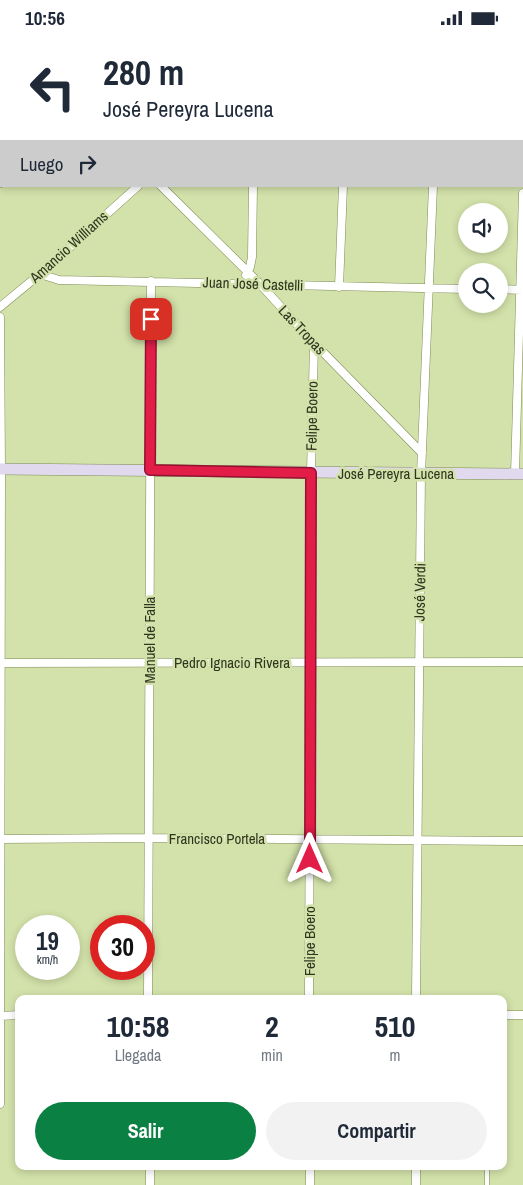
<!DOCTYPE html>
<html lang="es">
<meta charset="utf-8">
<style>
:root{--surface:#fff;--page:#f2f2f3;--text:#1f2937;--muted:#747a83;--accent:#0b8043}
body{margin:0;font-family:"Archivo Narrow",sans-serif;background:var(--page);color:var(--text);height:100vh;display:flex;flex-direction:column;font-size:19px;white-space:nowrap}
*{box-sizing:border-box;margin:0}
p{font-size:16px;color:var(--muted)}
.icon{flex:none;width:28px;height:28px;fill:none;stroke:currentColor;stroke-width:2;stroke-linecap:round;stroke-linejoin:round}
.map{position:relative;flex:1;overflow:hidden}
.sheet{position:absolute;left:15px;top:960px;width:492px;height:175px;display:flex;flex-direction:column;background:var(--surface);border-radius:10px;box-shadow:0 2px 8px #0003}
.sheet>*{flex:none}
.hud{position:absolute;left:0px;top:0px;width:524px;height:152px;box-shadow:0 2px 8px #0003;background:#fff;color:var(--text);overflow:hidden}
.fabs{position:absolute;left:458px;top:168px;display:grid;gap:10px}
.fabs a{display:grid;place-items:center;width:50px;height:50px;border-radius:50%;background:var(--surface);box-shadow:0 2px 8px #0003;font-size:25px}
.speed{position:absolute;left:15px;top:880px;display:flex;gap:10px;font-size:25px;font-weight:700;text-align:center}
.speed>*{display:grid;place-content:center;width:65px;height:65px;border-radius:50%;background:var(--surface);box-shadow:0 2px 8px #0003;line-height:1}
.speed small{font-size:12px;font-weight:400}
.speed .limit{border:8px solid #d22;background:#fff;color:#111}
.pin{position:absolute;display:grid;place-items:center;width:42px;height:42px;color:#fff;margin:-21px;border-radius:10px;box-shadow:0 2px 8px #0006}
.me{position:absolute;width:55px;margin:-28px;rotate:0deg;stroke-linejoin:round;filter:drop-shadow(0 0 4px #0008)}
.turn{display:flex;align-items:center;gap:18px;height:105px;padding:0 20px;font-size:22px}
.turn .icon{width:65px;height:65px;stroke-width:2.5}
.turn b{display:block;font-size:35px;line-height:42px}
.then{display:flex;align-items:center;height:48px;padding:0 20px;background:#0003;gap:10px;font-size:19px}
.eta{display:flex;justify-content:space-evenly;align-items:center;height:85px;text-align:center}
.eta b{font-size:30px;font-weight:800;line-height:35px}
.button{display:flex;gap:10px;margin-top:auto;padding:10px 20px}
.button a{flex:1;height:58px;border-radius:30px;background:var(--accent);color:#fff;font-size:20px;font-weight:800;line-height:58px;text-align:center}
.button a+a{background:var(--page);color:var(--text)}
.status{display:flex;justify-content:space-between;align-items:center;height:35px;padding:0 25px;background:var(--surface);direction:ltr}
.status svg{height:14px;fill:currentColor}
.map>svg:first-child{display:block}
.lines{fill:none;stroke-linecap:round;stroke-linejoin:round}
.lane-casing{stroke:#7e8b56;stroke-width:5}
.street-casing{stroke:#7e8b56;stroke-width:9}
.secondary-casing{stroke:#7e8b56;stroke-width:12}
.highway-casing{stroke:#fff;stroke-width:15}
.lane{stroke:#fff;stroke-width:4}
.street{stroke:#fff;stroke-width:8}
.secondary{stroke:#e1d9ee;stroke-width:11}
.highway{stroke:#9a81c8;stroke-width:14}
.route-casing{stroke:#92132f;stroke-width:12}
.route{stroke:#e11d48;stroke-width:9}
.labels{text-anchor:middle;stroke-width:5;stroke-linejoin:round;paint-order:stroke}
.street-label{font-size:15px;fill:#30351f;stroke:#d3e2aa}
</style>
<div class="status"><b>10:56</b><svg viewBox="0 0 49 12"><path d="M0 12V9h3v3zM5 12V6h3v6zM10 12V3h3v9zM15 12V0h3v12zM26 1h20v11H26zM47 4h2v5h-2z"/></svg></div>
<div class="map">
<svg width="523" height="1150" viewBox="0 0 523 1150">
<rect width="100%" height="100%" fill="#d3e2aa"/>
<g class="lines">
<defs>
<path id="lane" d="M487 1131V1150"/>
<path id="street" d="M149 1V0
M257 1V0
M347 1V0
M437 1V0
M522 73H523
M161 151 259 248 314 308 422 418
M40 239 59 245 466 254
M246 240 250 232 252 222 253 151
M339 252 343 151
M499 254 523 255
M0 272 40 239 138 151
M0 282 1 434 0 1069
M515 439 523 158
M0 628 523 627
M0 804 149 803 523 806
M148 964 151 246
M309 964 311 438 314 308
M416 964 421 439 433 151
M504 980H523
M0 981 19 980
M150 1131V1150
M310 1131V1150
M416 1131V1150"/>
<path id="secondary" d="M45 1V0
M0 147 1 145
M0 434 523 439"/>
<path id="highway" d="M18 1V0
M30 1V0
M0 82 1 79
M0 123 1 121"/>
</defs>
<use href="#lane" class="lane-casing"/>
<use href="#street" class="street-casing"/>
<use href="#secondary" class="secondary-casing"/>
<use href="#highway" class="highway-casing"/>
<use href="#lane" class="lane"/>
<use href="#street" class="street"/>
<use href="#secondary" class="secondary"/>
<use href="#highway" class="highway"/>
</g>
<g class="lines">
<defs>
<path id="route" d="M151 284 150 435 311 438 310 824"/>
</defs>
<use href="#route" class="route-casing"/>
<use href="#route" class="route"/>
</g>
<g class="labels">
<g class="street-label">
<text transform="translate(69 212) rotate(-42)" y="5">Amancio Williams</text>
<text transform="translate(253 249) rotate(2)" y="5">Juan José Castelli</text>
<text transform="translate(302 295) rotate(47)" y="5">Las Tropas</text>
<text transform="translate(312 381) rotate(-89)" y="5">Felipe Boero</text>
<text x="396" y="444">José Pereyra Lucena</text>
<text transform="translate(420 557) rotate(-89)" y="5">José Verdi</text>
<text transform="translate(150 605) rotate(-90)" y="5">Manuel de Falla</text>
<text x="232" y="633">Pedro Ignacio Rivera</text>
<text x="217" y="809">Francisco Portela</text>
<text transform="translate(310 906) rotate(-90)" y="5">Felipe Boero</text>
</g>
</g>
</svg>
<div class="fabs">
<a><svg class="icon" aria-label="sound" viewBox="0 0 24 24"><path d="M4 9h4l5-4v14l-5-4H4zM17 9q2 3 0 6"/></svg></a>
<a><svg class="icon" aria-label="search" viewBox="0 0 24 24"><circle cx="10" cy="10" r="6"/><path d="M15 15l6 6"/></svg></a>
</div>
<div class="speed"><div>19<small>km/h</small></div><div class="limit">30</div></div>
<div class="pin" style="left:151px;top:284px;background:#d93025"><svg class="icon" aria-label="arrive" viewBox="0 0 24 24"><path d="M6 21V4h12l-3 4 3 4H6"/></svg></div>
<svg class="me" style="left:310px;top:824px" viewBox="-20 -20 40 40"><path d="M0-17L14 15 0 8-14 15z" fill="#e11d48" stroke="#fff" stroke-width="4"/></svg>
<div class="hud">
<div class="turn"><svg class="icon" aria-label="left" viewBox="0 0 24 24"><path d="M17 20v-9H6M10 6l-5 5 5 5"/></svg><div><b>280 m</b>José Pereyra Lucena</div></div>
<div class="then">Luego<svg class="icon" aria-label="right" viewBox="0 0 24 24"><path d="M7 20v-9h11M14 6l5 5-5 5"/></svg></div>
</div>
<section class="sheet">
<div class="eta">
<div><b>10:58</b><p>Llegada</p></div>
<div><b>2</b><p>min</p></div>
<div><b>510</b><p>m</p></div>
</div>
<div class="button"><a>Salir</a><a>Compartir</a></div>
</section>
</div>
